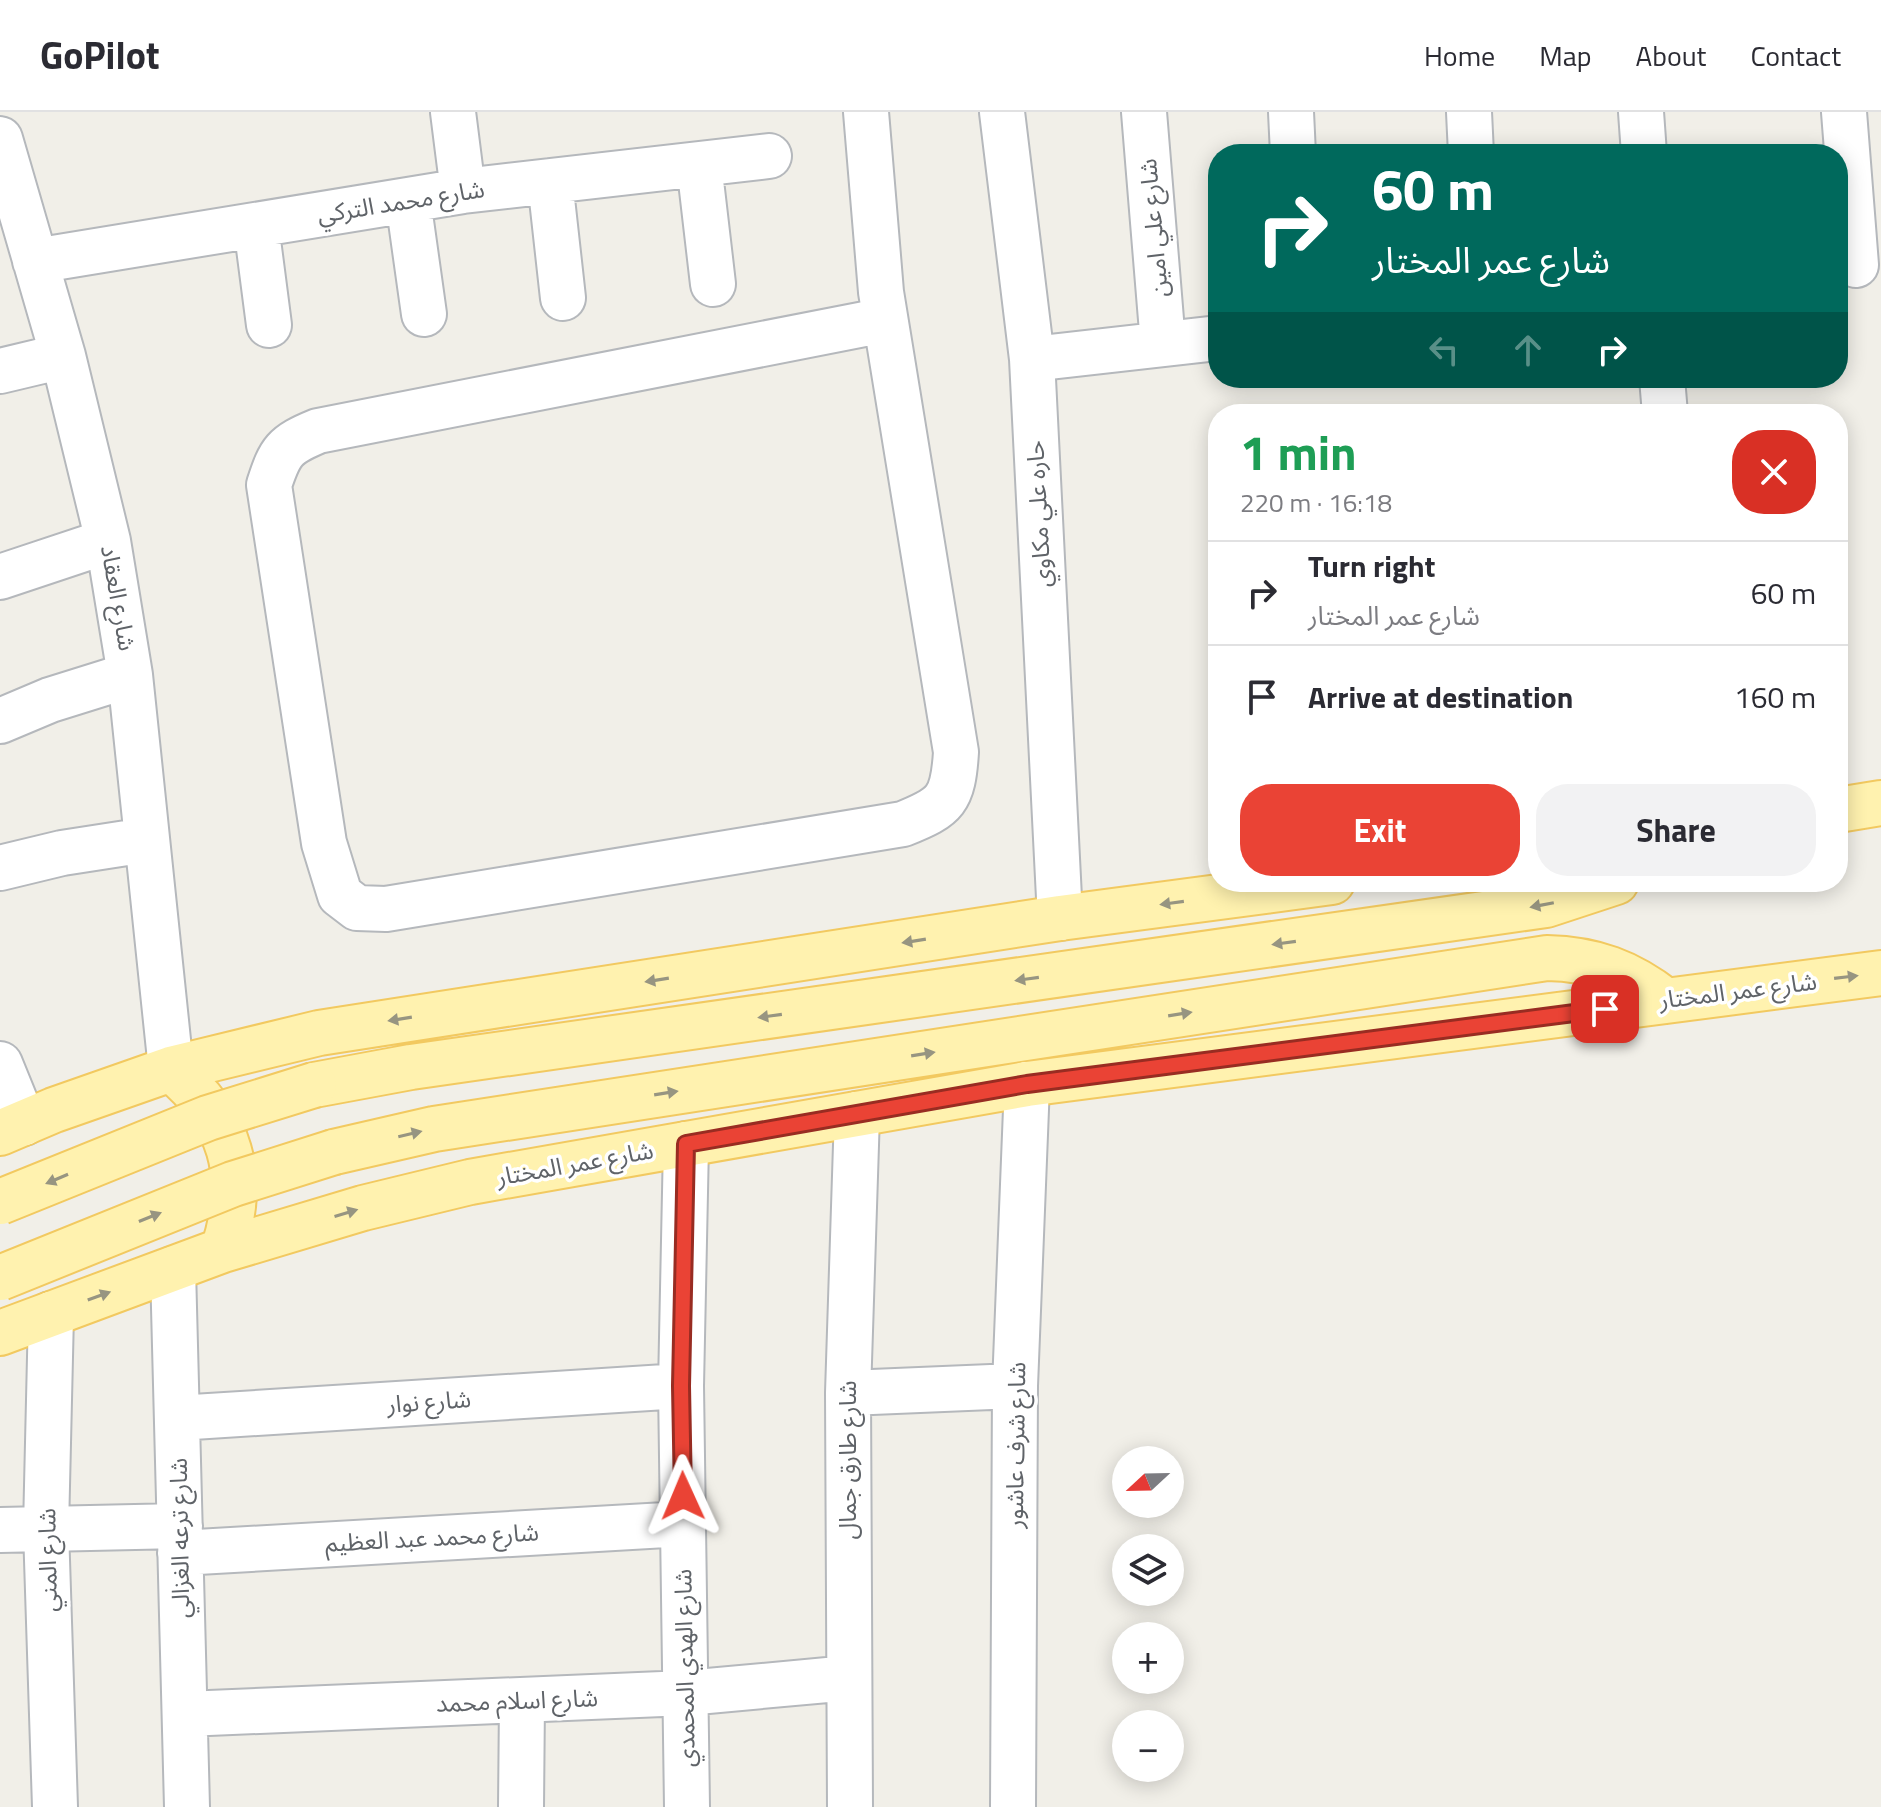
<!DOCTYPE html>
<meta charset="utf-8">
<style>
:root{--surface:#fff;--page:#f2f2f3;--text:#2b2b33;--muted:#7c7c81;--line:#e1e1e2;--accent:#ea4335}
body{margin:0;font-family:"Titillium Web","Noto Sans Arabic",sans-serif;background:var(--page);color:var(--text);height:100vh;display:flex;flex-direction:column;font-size:30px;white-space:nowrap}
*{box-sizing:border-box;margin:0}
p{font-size:26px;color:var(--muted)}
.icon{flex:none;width:44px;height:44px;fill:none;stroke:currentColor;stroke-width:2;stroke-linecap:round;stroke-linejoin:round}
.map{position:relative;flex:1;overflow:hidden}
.sheet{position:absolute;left:1208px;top:292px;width:640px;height:488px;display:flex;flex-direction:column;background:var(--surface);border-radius:32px;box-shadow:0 4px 20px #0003}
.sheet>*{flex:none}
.banner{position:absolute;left:1208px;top:32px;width:640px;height:244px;border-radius:32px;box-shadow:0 4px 20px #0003;background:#00695c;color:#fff;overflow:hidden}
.needle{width:52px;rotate:248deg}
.fabs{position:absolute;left:1112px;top:1334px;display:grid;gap:16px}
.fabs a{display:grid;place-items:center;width:72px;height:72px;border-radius:50%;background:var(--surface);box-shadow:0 4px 20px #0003;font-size:40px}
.pin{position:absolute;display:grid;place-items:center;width:68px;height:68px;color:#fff;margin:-34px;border-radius:16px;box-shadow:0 4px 12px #0006}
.me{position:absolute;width:88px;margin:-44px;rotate:359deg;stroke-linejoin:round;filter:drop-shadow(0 0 6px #0008)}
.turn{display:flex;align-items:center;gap:28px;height:168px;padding:0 32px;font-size:36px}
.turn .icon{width:104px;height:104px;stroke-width:2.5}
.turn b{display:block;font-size:56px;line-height:68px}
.lanes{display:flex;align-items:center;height:76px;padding:0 32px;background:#0003;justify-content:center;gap:40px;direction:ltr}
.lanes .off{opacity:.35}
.round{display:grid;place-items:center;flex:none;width:84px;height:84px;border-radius:32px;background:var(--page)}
.summary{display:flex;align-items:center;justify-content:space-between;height:136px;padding:0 32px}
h1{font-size:48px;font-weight:700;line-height:60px;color:#1e9e55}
.cta{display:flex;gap:16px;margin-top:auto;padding:16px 32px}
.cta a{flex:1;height:92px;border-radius:32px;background:var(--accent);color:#fff;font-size:32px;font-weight:700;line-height:92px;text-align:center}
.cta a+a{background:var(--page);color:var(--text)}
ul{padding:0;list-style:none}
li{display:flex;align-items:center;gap:24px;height:104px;padding:0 32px;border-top:2px solid var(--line)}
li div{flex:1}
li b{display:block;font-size:30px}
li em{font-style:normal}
header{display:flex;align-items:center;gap:48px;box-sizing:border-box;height:112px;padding:0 40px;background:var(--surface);border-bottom:2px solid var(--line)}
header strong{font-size:38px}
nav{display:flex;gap:44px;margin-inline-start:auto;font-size:28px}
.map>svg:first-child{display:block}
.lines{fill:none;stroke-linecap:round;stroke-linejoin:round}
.minor-casing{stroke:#b5b8bc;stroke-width:48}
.major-casing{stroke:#f2c960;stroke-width:48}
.minor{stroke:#fff;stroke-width:44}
.major{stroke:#fff2af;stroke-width:44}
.major-bridge-casing{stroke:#f2c960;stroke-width:48;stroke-linecap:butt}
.major-bridge{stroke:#fff2af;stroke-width:44}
.oneway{fill:#979581}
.route-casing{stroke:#982c22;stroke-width:20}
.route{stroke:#ea4335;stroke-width:14}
.labels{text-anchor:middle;stroke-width:7;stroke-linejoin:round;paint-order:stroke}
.street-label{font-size:24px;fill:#5f6368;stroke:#fff}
</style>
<header>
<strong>GoPilot</strong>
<nav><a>Home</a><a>Map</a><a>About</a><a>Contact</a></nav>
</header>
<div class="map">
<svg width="1881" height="1695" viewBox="0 0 1881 1695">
<rect width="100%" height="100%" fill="#f1efe8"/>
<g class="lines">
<defs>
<path id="minor" d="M453 0 463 79
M866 0 881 180 956 640C953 688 946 695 903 712L386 797 357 796 340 783 324 731 269 373C280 339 284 333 318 319L885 208
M1002 0 1032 247 1060 806
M1144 0 1163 232
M1291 0 1293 42
M1469 0 1471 42
M1641 0 1644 42
M1844 0 1856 153
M0 27 63 244 108 429 130 563 171 957
M699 52 713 172
M550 69 563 186
M408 88 424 202
M256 113 269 213
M35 149 463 79 769 44
M1032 247 1218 226
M0 259 63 244
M1662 266 1665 302
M0 465 108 429
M0 609 50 588 130 563
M0 756 62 741 146 728
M0 952 24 1011
M686 1032 681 1274 687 1695
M173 1157 187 1695
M51 1202 46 1417 55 1695
M848 1281 1015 1274
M177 1306 681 1274
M0 1418 180 1414
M180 1441 683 1412
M185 1602 686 1581 849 1566
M521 1695 522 1589
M850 1695 848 1281 857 1002
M1013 1695 1015 1274 1027 972"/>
<path id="major" d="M1838 698 1881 691
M171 957C231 1007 248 1063 223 1138
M314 973 411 955 1546 793 1616 770
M0 1021 54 998 171 957 319 921 1060 806 1332 770
M334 1040 434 1017 1547 846C1594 847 1629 860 1666 889
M0 1221 223 1138 363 1096 470 1070 1027 972 1881 861"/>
</defs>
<use href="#minor" class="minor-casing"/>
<use href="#major" class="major-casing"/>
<use href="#minor" class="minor"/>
<use href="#major" class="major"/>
<defs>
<path id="major-bridge" d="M0 1090 208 1006 314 973
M0 1166 233 1072 334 1040"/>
</defs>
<use href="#major-bridge" class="major-bridge-casing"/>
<use href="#major-bridge" class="major-bridge"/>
</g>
<defs><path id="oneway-solid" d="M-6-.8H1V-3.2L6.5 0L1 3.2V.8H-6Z" transform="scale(2)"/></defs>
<g class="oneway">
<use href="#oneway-solid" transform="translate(1172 791) rotate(172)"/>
<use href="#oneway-solid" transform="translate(1542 793) rotate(169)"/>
<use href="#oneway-solid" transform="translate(914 829) rotate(171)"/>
<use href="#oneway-solid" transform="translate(1284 831) rotate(172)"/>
<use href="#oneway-solid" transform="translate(1846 865) rotate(-7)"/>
<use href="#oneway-solid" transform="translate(1027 867) rotate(172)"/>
<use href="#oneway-solid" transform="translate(657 868) rotate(171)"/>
<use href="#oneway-solid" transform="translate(1180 902) rotate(-9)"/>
<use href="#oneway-solid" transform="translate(770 904) rotate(172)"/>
<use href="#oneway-solid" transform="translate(400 907) rotate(171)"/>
<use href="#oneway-solid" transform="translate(923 942) rotate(-9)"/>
<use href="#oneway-solid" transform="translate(666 981) rotate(-9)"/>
<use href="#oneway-solid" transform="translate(410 1022) rotate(-13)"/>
<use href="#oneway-solid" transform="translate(57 1067) rotate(157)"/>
<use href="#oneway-solid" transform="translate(346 1101) rotate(-17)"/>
<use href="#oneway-solid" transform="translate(150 1105) rotate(-22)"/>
<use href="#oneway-solid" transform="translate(99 1184) rotate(-20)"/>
</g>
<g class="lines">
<defs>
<path id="route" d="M683 1384 681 1274 686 1032 1027 972 1605 897"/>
</defs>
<use href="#route" class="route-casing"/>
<use href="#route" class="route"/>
</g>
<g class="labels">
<g class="street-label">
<text transform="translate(401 90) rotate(-9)" y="8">شارع محمد التركي</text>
<text transform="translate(1154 116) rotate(-95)" y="8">شارع علي امين</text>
<text transform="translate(1039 402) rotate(-93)" y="8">حاره علي مكاوي</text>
<text transform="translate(118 486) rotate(80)" y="8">شارع العقاد</text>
<text transform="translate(1738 879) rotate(-7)" y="8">شارع عمر المختار</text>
<text transform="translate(575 1052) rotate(-10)" y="8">شارع عمر المختار</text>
<text transform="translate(429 1290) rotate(-4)" y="8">شارع نوار</text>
<text transform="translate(1016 1333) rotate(-89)" y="8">شارع شرف عاشور</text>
<text transform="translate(848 1348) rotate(-90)" y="8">شارع طارق جمال</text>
<text transform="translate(180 1426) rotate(-91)" y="8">شارع ترعه الغزالي</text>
<text transform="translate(432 1426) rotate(-3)" y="8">شارع محمد عبد العظيم</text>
<text transform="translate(48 1448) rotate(-91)" y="8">شارع المني</text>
<text transform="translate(685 1556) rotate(-91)" y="8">شارع الهدي المحمدي</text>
<text transform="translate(517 1589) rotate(-2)" y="8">شارع اسلام محمد</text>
</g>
</g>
</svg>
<div class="fabs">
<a><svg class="needle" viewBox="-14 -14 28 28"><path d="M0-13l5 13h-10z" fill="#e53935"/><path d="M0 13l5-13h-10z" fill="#7c7c81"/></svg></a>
<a><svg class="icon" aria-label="layers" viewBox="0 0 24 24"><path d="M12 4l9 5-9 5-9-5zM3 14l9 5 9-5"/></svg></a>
<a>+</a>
<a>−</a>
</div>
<div class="pin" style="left:1605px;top:897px;background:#d93025"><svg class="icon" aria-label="arrive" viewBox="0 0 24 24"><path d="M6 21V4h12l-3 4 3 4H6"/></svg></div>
<svg class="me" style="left:683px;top:1384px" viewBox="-20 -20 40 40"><path d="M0-17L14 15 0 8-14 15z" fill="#ea4335" stroke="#fff" stroke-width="4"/></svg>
<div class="banner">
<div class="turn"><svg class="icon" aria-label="right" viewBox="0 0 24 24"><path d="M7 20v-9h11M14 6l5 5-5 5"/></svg><div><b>60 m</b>شارع عمر المختار</div></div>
<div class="lanes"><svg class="icon off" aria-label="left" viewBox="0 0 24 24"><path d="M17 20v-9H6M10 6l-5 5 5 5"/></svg><svg class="icon off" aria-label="ahead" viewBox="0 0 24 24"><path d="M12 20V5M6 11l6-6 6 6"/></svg><svg class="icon" aria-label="right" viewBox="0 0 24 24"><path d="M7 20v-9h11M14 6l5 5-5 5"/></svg></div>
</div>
<section class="sheet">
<div class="summary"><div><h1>1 min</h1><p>220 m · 16:18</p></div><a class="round" style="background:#d93025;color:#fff"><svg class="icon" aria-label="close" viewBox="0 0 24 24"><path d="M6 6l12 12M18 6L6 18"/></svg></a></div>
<ul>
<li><svg class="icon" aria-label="right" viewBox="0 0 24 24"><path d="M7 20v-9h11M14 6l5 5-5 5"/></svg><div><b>Turn right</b><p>شارع عمر المختار</p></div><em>60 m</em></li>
<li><svg class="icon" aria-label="arrive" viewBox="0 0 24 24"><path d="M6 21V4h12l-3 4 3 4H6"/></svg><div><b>Arrive at destination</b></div><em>160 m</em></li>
</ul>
<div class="cta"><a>Exit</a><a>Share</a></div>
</section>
</div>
